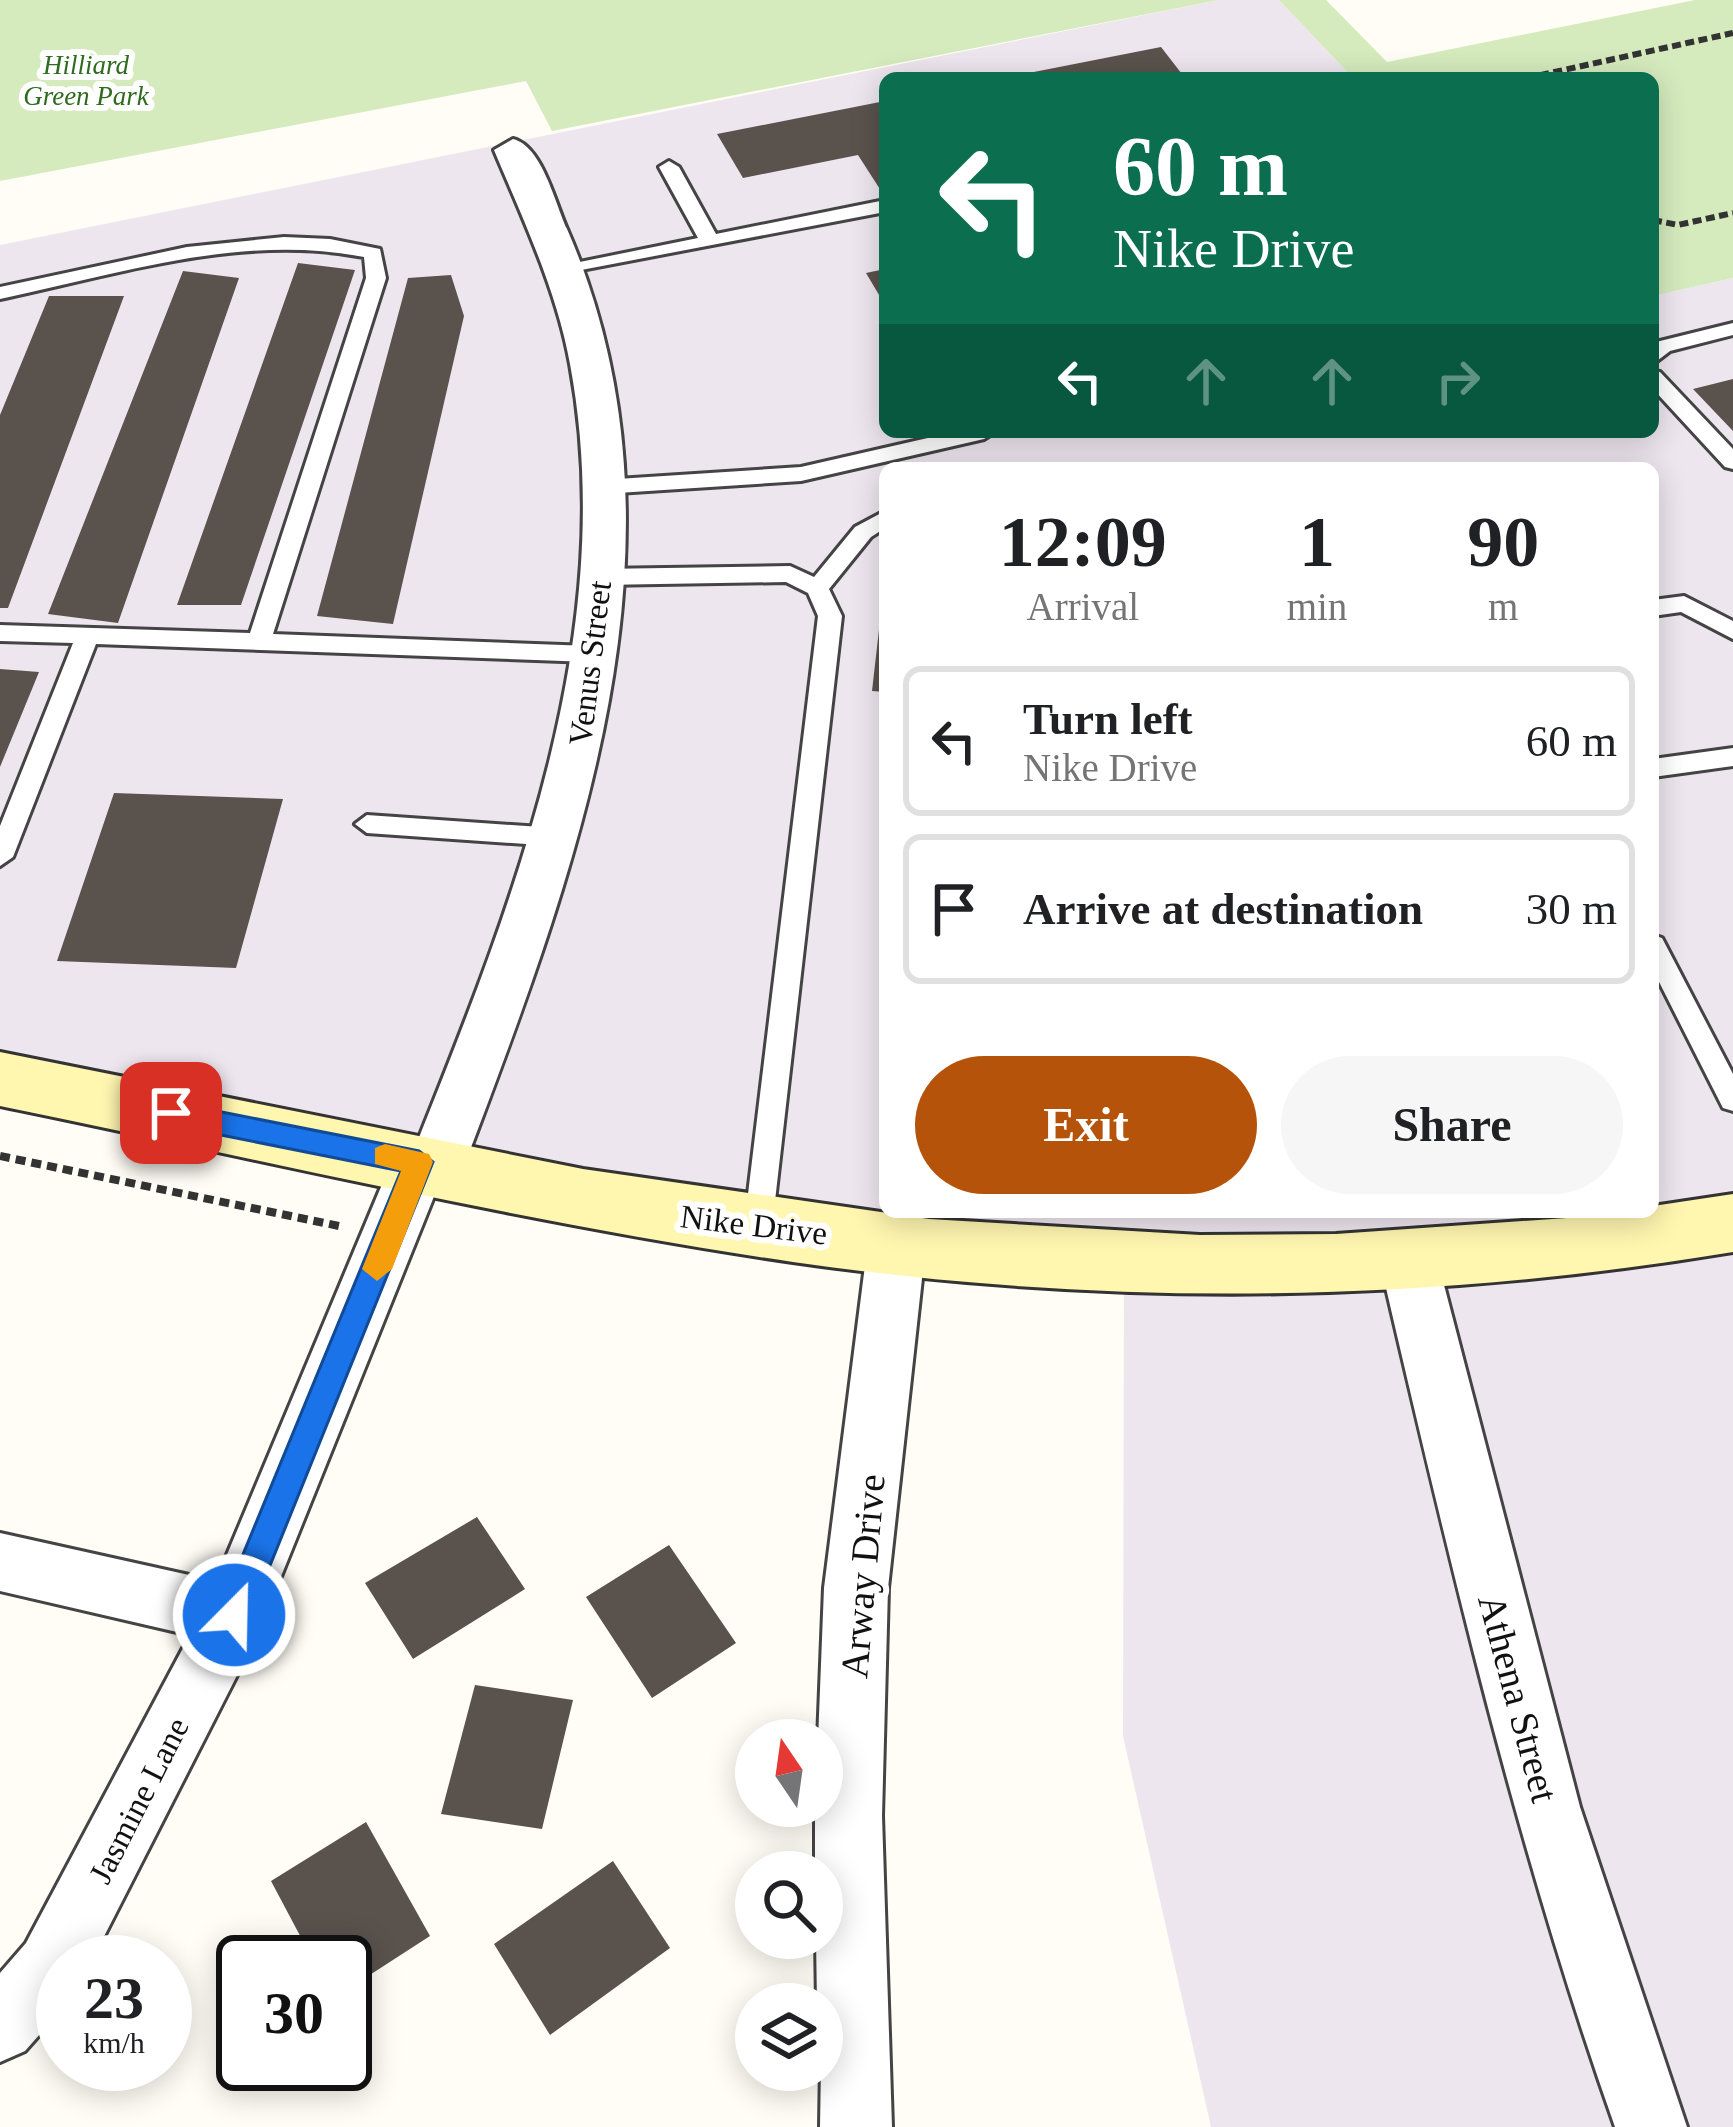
<!DOCTYPE html>
<style>
:root{--surface:#fff;--page:#f6f6f6;--text:#202124;--muted:#757577;--line:#e0e0e0;--accent:#b45309}
body{margin:0;font-family:"Times New Roman",serif;background:var(--page);color:var(--text);height:100vh;display:flex;flex-direction:column;font-size:45px;white-space:nowrap}
*{box-sizing:border-box;margin:0}
p{font-size:39px;color:var(--muted)}
.icon{flex:none;width:66px;height:66px;fill:none;stroke:currentColor;stroke-width:2;stroke-linecap:round;stroke-linejoin:round}
.map{position:relative;flex:1;overflow:hidden}
.details{position:absolute;left:879px;top:462px;width:780px;height:756px;display:flex;flex-direction:column;background:var(--surface);border-radius:18px;box-shadow:0 6px 30px #0003}
.details>*{flex:none}
.top-card{position:absolute;left:879px;top:72px;width:780px;height:366px;border-radius:18px;box-shadow:0 6px 30px #0003;background:#0b6e4f;color:#fff;overflow:hidden}
.needle{width:78px;rotate:347deg}
.controls{position:absolute;left:735px;top:1719px;display:grid;gap:24px}
.controls a{display:grid;place-items:center;width:108px;height:108px;border-radius:50%;background:var(--surface);box-shadow:0 6px 30px #0003;font-size:60px}
.speed{position:absolute;left:36px;top:1935px;display:flex;gap:24px;font-size:60px;font-weight:700;text-align:center}
.speed>*{display:grid;place-content:center;width:156px;height:156px;border-radius:50%;background:var(--surface);box-shadow:0 6px 30px #0003;line-height:1}
.speed small{font-size:30px;font-weight:400}
.speed .limit{border:6px solid #111;border-radius:18px;background:#fff;color:#111}
.pin{position:absolute;display:grid;place-items:center;width:102px;height:102px;color:#fff;margin:-51px;border-radius:24px;box-shadow:0 6px 18px #0006}
.me{position:absolute;width:132px;margin:-66px;rotate:23deg;stroke-linejoin:round;filter:drop-shadow(0 0 9px #0008)}
.turn{display:flex;align-items:center;gap:42px;height:252px;padding:0 36px;font-size:54px}
.turn .icon{width:156px;height:156px;stroke-width:2.5}
.turn b{display:block;font-size:84px;line-height:102px}
.lanes{display:flex;align-items:center;height:114px;padding:0 36px;background:#0003;justify-content:center;gap:60px;direction:ltr}
.lanes .off{opacity:.35}
.eta{display:flex;justify-content:space-evenly;align-items:center;height:204px;text-align:center}
.eta b{font-size:72px;font-weight:800;line-height:84px}
.action{display:flex;gap:24px;margin-top:auto;padding:24px 36px}
.action a{flex:1;height:138px;border-radius:72px;background:var(--accent);color:#fff;font-size:48px;font-weight:800;line-height:138px;text-align:center}
.action a+a{background:var(--page);color:var(--text)}
ul{padding:0;list-style:none}
li{display:flex;align-items:center;gap:36px;height:150px;margin:0 24px 18px;padding:0 12px;border:6px solid var(--line);border-radius:18px}
li div{flex:1}
li b{display:block;font-size:45px}
li em{font-style:normal}
.map>svg:first-child{display:block}
.industrial{fill:#eee6ef;fill-rule:evenodd}
.green{fill:#d5ebbd}
.building{fill:#5a524d}
.lines{fill:none;stroke-linecap:round;stroke-linejoin:round}
.lane-casing{stroke:#444;stroke-width:6}
.street-casing{stroke:#444;stroke-width:6}
.secondary-casing{stroke:#333;stroke-width:6}
.path-far1{stroke:#333;stroke-width:6;stroke-dasharray:9 4.5;stroke-linecap:butt}
.path{stroke:#333;stroke-width:8;stroke-dasharray:10 6;stroke-linecap:butt}
.lane{fill:#fff;fill-rule:evenodd}
.street{fill:#fff;fill-rule:evenodd}
.secondary{fill:#fff6b0;fill-rule:evenodd}
.route{fill:#1a73e8;stroke:#114b97;stroke-width:3}
.slow{fill:#f59e0b}
.labels{text-anchor:middle;stroke-width:12;stroke-linejoin:round;paint-order:stroke}
.far-park-label{font-size:27px;font-style:italic;fill:#2f6b1f;stroke:#fff}
.street-label{font-size:33px;fill:#111;stroke:#fff}
.near-street-label{font-size:39px;fill:#111;stroke:#fff}
</style>
<div class="map">
<svg width="1733" height="2127" viewBox="0 0 1733 2127">
<rect width="100%" height="100%" fill="#fffdf5"/>
<path class="industrial" d="M1219 0H1279L1353 78H885V432H1653V296L1733 278V2127H1211L1123 1736 1124 1260 0 1079V245ZM885 468H1653V1212H885Z"/>
<path class="green" d="M0 0H1219L552 131 526 81 0 181Z
M1279 0H1326L1387 62 1695 0H1733V278L1653 296V78H1353Z"/>
<path class="building" d="M1161 47 1185 78H1014L1013 76Z
M885 101V197L858 155 743 178 717 134Z
M298 263 355 270 241 605H177Z
M885 269V305L866 273Z
M183 271 239 278 118 623 48 614Z
M451 275 464 316 393 624 317 616 408 278Z
M49 296H124L8 608H0V415Z
M1733 379V431L1693 389Z
M880 621H885V692L872 691Z
M0 669 39 672 0 767Z
M114 793 283 799 236 968 57 961Z
M477 1517 525 1589 413 1659 365 1583Z
M669 1545 736 1643 652 1698 586 1597Z
M475 1685 573 1700 542 1829 441 1814Z
M366 1822 430 1936 345 1991V1962H314L271 1881Z
M613 1861 670 1948 550 2035 494 1944Z"/>
<g class="lines">
<defs>
<path id="lane" d="M669 161 679 167 716 234 885 200V212L555 275V267L698 238 659 167Z
M284 237 330 239 380 249 386 278 273 634 590 646 602 654 590 662 96 644 13 857 0 866V826L73 643 0 641V625L250 633 366 278 364 257C241 233 119 274 0 299V287L187 247Z
M1733 323V335L1670 351 1653 364 1656 342Z
M1653 371 1660 372 1733 449V469L1725 467 1653 389Z
M954 432H995L984 439 801 481 602 494 591 487 602 480 801 467Z
M885 511V528L871 537 829 589 842 616 772 1227 768 1235 758 1239 748 1235 744 1227 818 616 808 593 786 582 600 585 589 577 600 569 790 566 814 577 855 527Z
M1684 596 1733 621V639L1681 612 1653 616V600Z
M1733 748V766L1653 777V759Z
M367 815 555 828 567 837 555 846 367 833 355 824Z
M1653 935 1662 938 1733 1074V1111L1723 1108 1653 970Z"/>
<path id="street" d="M513 139C542 146 555 203 567 229 703 540 576 870 464 1166L456 1182 437 1189 257 1636 91 1962H63V2008L25 2051 0 2062V1973L26 1943 190 1635 0 1591V1533L216 1581 391 1163 399 1147 418 1140C515 898 620 631 570 364 557 291 523 219 494 150Z
M897 1218 917 1225 926 1242 888 1588 882 1816 892 2127H820L822 2004H817L816 1938H822V1872H815V1806H822V1740H818L824 1588 868 1242 877 1225Z
M1409 1238 1429 1245 1438 1262 1580 1807 1687 2127H1615C1515 1844 1448 1554 1380 1262L1389 1245Z"/>
<path id="secondary" d="M0 1052 583 1169 929 1219 1200 1235 1336 1234 1653 1212V1206L1733 1194V1252C1421 1304 1106 1307 793 1262 526 1223 264 1160 0 1106Z"/>
</defs>
<use href="#lane" class="lane-casing"/>
<use href="#street" class="street-casing"/>
<use href="#secondary" class="secondary-casing"/>
<path class="path-far1" d="M1527 78 1733 33
M1653 220 1678 225 1733 213"/>
<path class="path" d="M0 1156 339 1226"/>
<use href="#lane" class="lane"/>
<use href="#street" class="street"/>
<use href="#secondary" class="secondary"/>
</g>
<path class="route" d="M171 1102 419 1151 433 1162 250 1615 246 1626 234 1630 223 1626 218 1615 401 1171 171 1125 157 1113Z"/>
<path class="slow" d="M385 1144 429 1154 433 1162 392 1269 377 1281 362 1269 401 1171 375 1164V1148Z"/>
<g class="labels">
<g class="far-park-label">
<text x="86" y="74">Hilliard<tspan x="86" dy="31">Green Park</tspan></text>
</g>
<g class="street-label">
<text transform="translate(589 663) rotate(-83)" y="12">Venus Street</text>
<text transform="translate(754 1224) rotate(7)" y="12">Nike Drive</text>
<text transform="translate(138 1800) rotate(-63)" y="12">Jasmine Lane</text>
</g>
<g class="near-street-label">
<text transform="translate(862 1576) rotate(-85)" y="14">Arway Drive</text>
<text transform="translate(1519 1698) rotate(75)" y="14">Athena Street</text>
</g>
</g>
</svg>
<div class="controls">
<a><svg class="needle" viewBox="-14 -14 28 28"><path d="M0-13l5 13h-10z" fill="#e53935"/><path d="M0 13l5-13h-10z" fill="#757577"/></svg></a>
<a><svg class="icon" aria-label="search" viewBox="0 0 24 24"><circle cx="10" cy="10" r="6"/><path d="M15 15l6 6"/></svg></a>
<a><svg class="icon" aria-label="layers" viewBox="0 0 24 24"><path d="M12 4l9 5-9 5-9-5zM3 14l9 5 9-5"/></svg></a>
</div>
<div class="speed"><div>23<small>km/h</small></div><div class="limit">30</div></div>
<div class="pin" style="left:171px;top:1113px;background:#d93025"><svg class="icon" aria-label="arrive" viewBox="0 0 24 24"><path d="M6 21V4h12l-3 4 3 4H6"/></svg></div>
<svg class="me" style="left:234px;top:1615px" viewBox="-20 -20 40 40"><circle r="17" fill="#1a73e8" stroke="#fff" stroke-width="3"/><path d="M0-11L8 9 0 5-8 9z" fill="#fff"/></svg>
<div class="top-card">
<div class="turn"><svg class="icon" aria-label="left" viewBox="0 0 24 24"><path d="M17 20v-9H6M10 6l-5 5 5 5"/></svg><div><b>60 m</b>Nike Drive</div></div>
<div class="lanes"><svg class="icon" aria-label="left" viewBox="0 0 24 24"><path d="M17 20v-9H6M10 6l-5 5 5 5"/></svg><svg class="icon off" aria-label="ahead" viewBox="0 0 24 24"><path d="M12 20V5M6 11l6-6 6 6"/></svg><svg class="icon off" aria-label="ahead" viewBox="0 0 24 24"><path d="M12 20V5M6 11l6-6 6 6"/></svg><svg class="icon off" aria-label="right" viewBox="0 0 24 24"><path d="M7 20v-9h11M14 6l5 5-5 5"/></svg></div>
</div>
<section class="details">
<div class="eta">
<div><b>12:09</b><p>Arrival</p></div>
<div><b>1</b><p>min</p></div>
<div><b>90</b><p>m</p></div>
</div>
<ul>
<li><svg class="icon" aria-label="left" viewBox="0 0 24 24"><path d="M17 20v-9H6M10 6l-5 5 5 5"/></svg><div><b>Turn left</b><p>Nike Drive</p></div><em>60 m</em></li>
<li><svg class="icon" aria-label="arrive" viewBox="0 0 24 24"><path d="M6 21V4h12l-3 4 3 4H6"/></svg><div><b>Arrive at destination</b></div><em>30 m</em></li>
</ul>
<div class="action"><a>Exit</a><a>Share</a></div>
</section>
</div>
